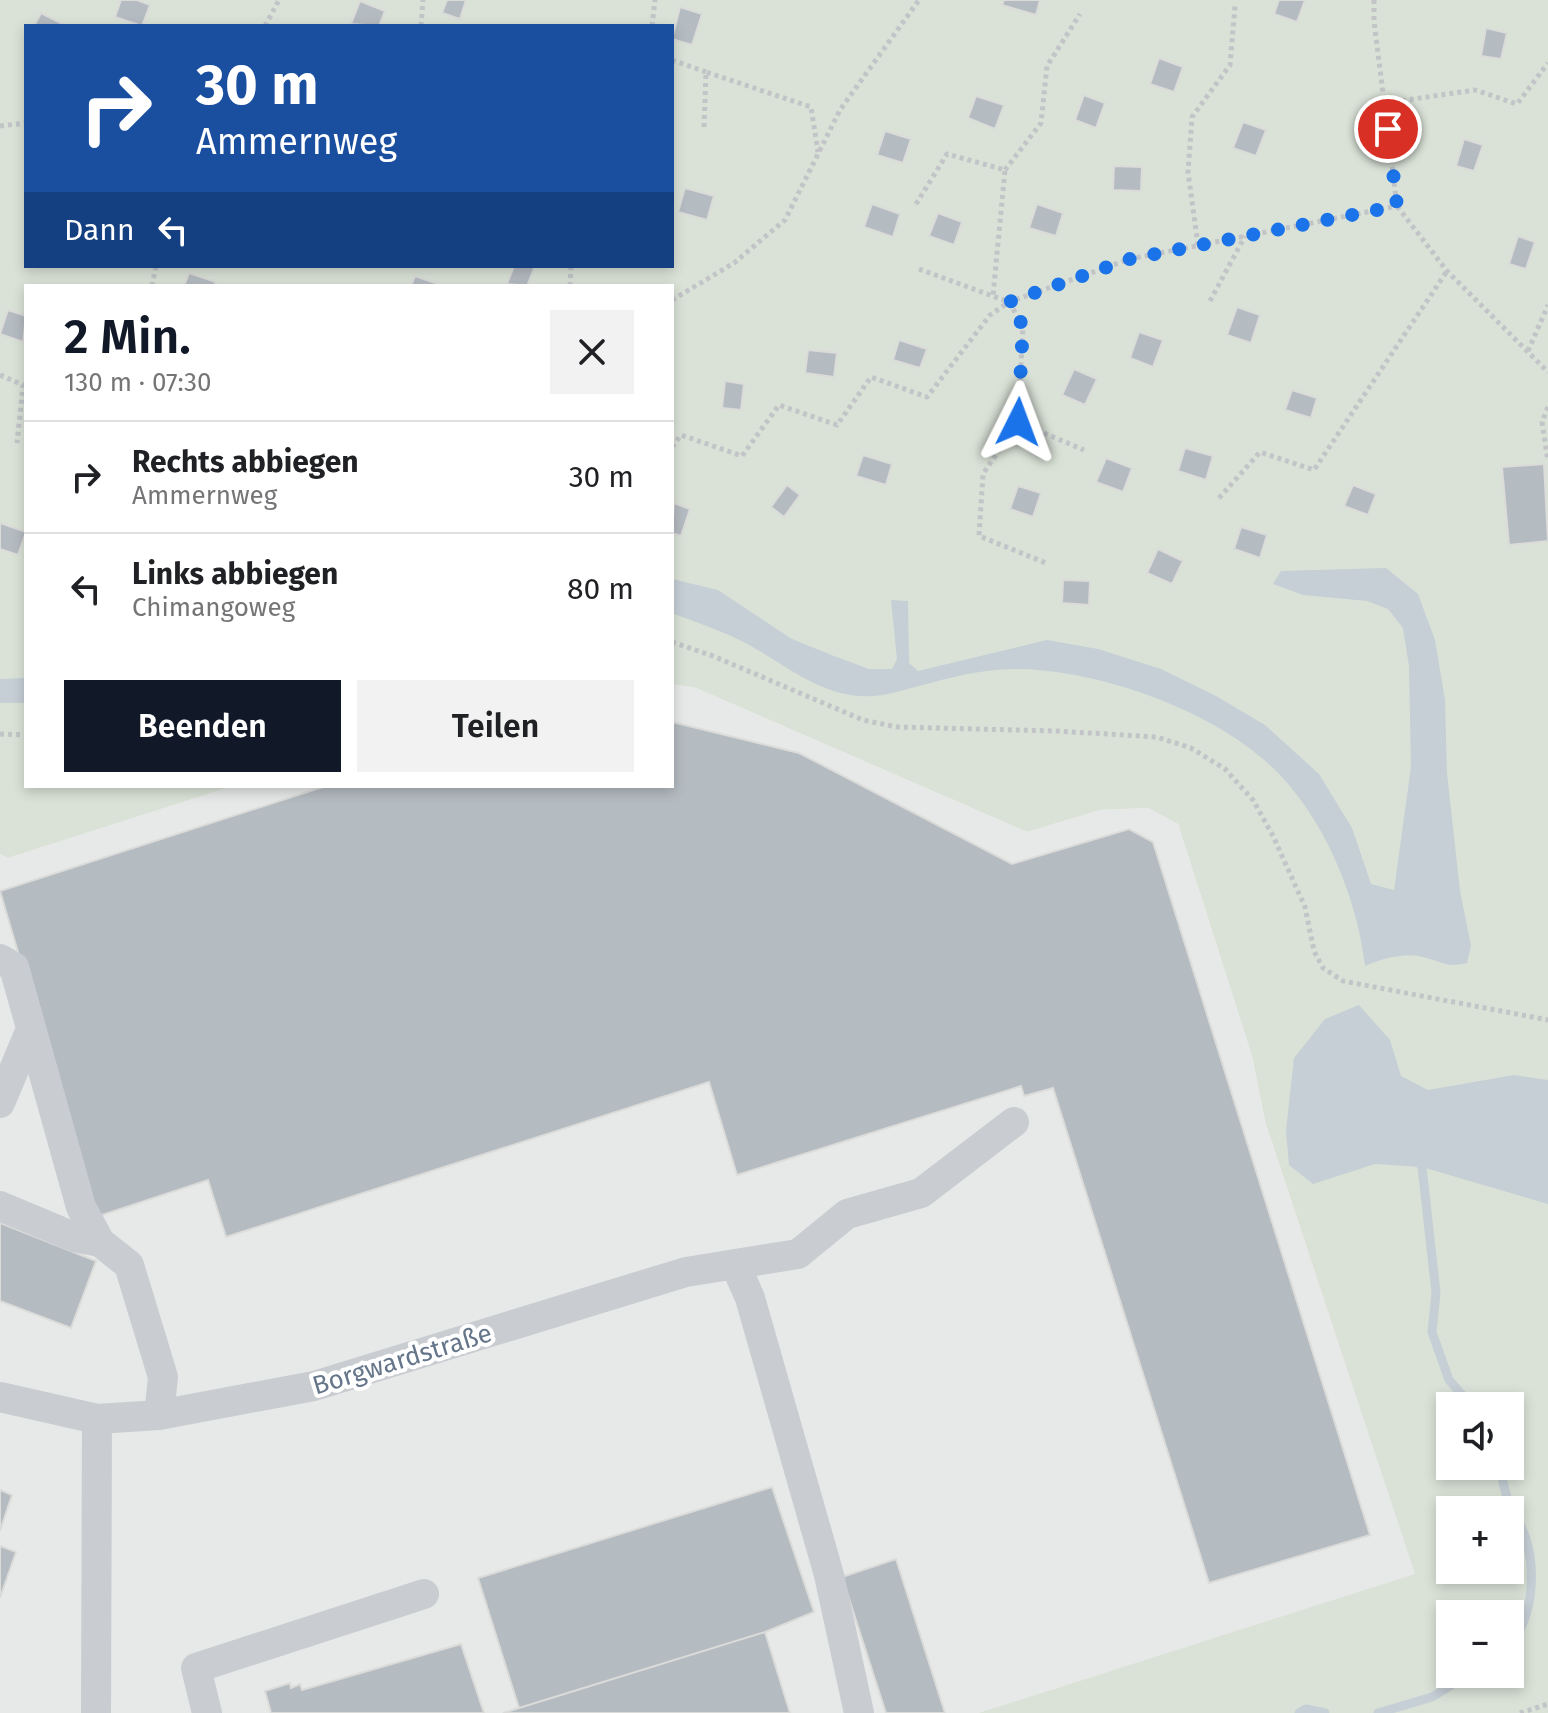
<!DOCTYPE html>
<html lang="de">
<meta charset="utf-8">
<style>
:root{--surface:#fff;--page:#f2f2f2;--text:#202124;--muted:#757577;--line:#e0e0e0;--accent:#111827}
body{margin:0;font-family:"Fira Sans",sans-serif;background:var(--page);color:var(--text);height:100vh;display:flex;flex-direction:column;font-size:30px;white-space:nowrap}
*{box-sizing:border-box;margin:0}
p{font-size:26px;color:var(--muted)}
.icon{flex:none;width:44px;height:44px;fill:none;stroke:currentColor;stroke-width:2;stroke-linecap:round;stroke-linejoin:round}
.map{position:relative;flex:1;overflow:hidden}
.drawer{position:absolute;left:24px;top:284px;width:650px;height:504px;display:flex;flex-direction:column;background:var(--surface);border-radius:0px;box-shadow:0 4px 12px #0003}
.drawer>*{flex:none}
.hud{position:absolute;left:24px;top:24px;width:650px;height:244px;border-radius:0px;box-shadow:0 4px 12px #0003;background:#1a4fa0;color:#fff;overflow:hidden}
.controls{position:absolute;left:1436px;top:1392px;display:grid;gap:16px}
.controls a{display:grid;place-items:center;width:88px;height:88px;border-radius:0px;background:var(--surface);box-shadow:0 4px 12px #0003;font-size:40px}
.pin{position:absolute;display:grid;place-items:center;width:68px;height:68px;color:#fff;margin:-34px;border:4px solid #fff;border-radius:50%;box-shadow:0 2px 8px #0007}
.me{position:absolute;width:88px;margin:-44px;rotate:3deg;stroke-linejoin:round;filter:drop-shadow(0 0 6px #0008)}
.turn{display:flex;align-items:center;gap:28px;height:168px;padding:0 40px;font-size:36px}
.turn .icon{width:104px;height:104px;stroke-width:2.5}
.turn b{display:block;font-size:56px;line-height:68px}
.then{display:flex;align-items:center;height:76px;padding:0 40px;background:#0003;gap:16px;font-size:30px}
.round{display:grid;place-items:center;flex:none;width:84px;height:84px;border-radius:0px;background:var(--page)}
.headline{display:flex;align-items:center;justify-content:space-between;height:136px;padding:0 40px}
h1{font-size:48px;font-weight:600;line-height:60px;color:var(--accent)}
.button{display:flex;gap:16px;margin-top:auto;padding:16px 40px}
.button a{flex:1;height:92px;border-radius:0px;background:var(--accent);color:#fff;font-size:32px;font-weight:600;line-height:92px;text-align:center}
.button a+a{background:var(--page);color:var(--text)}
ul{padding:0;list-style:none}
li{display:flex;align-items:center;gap:24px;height:112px;padding:0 40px;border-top:2px solid var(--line)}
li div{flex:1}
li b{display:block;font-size:30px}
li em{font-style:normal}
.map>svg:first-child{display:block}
.built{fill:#e7e8e8}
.green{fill:#dae2d7;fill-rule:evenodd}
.water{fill:#c5cfd5}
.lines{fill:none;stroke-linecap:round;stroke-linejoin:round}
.stream{stroke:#c5cfd5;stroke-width:9}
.building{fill:#b4bbc1;stroke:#dbdbd9;stroke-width:2}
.path{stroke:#c2c4c7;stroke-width:5;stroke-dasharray:4 4;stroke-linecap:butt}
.minor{stroke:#c9ccd0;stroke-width:30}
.route{stroke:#1a73e8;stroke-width:14;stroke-dasharray:0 25.2}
.labels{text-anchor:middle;stroke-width:8;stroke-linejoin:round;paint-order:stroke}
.street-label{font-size:26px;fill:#66768a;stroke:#fff}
</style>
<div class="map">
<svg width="1548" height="1713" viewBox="0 0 1548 1713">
<rect width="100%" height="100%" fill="#f9f9f7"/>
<path class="built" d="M672 684 696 688 1027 832 1100 810 1148 808 1178 824 1252 1056 1265 1121 1416 1574 978 1713H0V854L8 858 233 786H672Z"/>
<path class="green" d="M0 0H1548V1713H978L1415 1574 1265 1121 1252 1056 1178 824 1148 808 1100 810 1027 832 696 688 672 684V286H26V786H233L8 858 0 854ZM26 26H672V266H26ZM1450 1406H1510V1466H1450ZM1450 1510H1510V1570H1450ZM1450 1614H1510V1674H1450Z"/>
<path class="water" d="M1386 568 1418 594 1435 640 1445 700 1447 773 1460 891 1471 946 1467 963C1446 968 1443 962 1423 957 1405 952 1381 959 1365 966 1357 896 1323 815 1271 766 1211 710 1102 671 1020 669 986 668 951 677 919 686 899 691 881 698 859 696 819 693 789 668 756 649 730 633 700 624 672 613V579L718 590 792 639 834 656 869 669H892L897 659 891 600 908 601 909 663 918 671 1047 640 1098 649 1161 669 1216 696 1265 725 1319 774 1352 828 1371 884 1394 890 1411 767 1409 666 1403 628 1388 609 1367 601 1303 595 1273 584 1281 571Z
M26 678V703H0V679Z
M1359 1005 1390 1040 1401 1076 1428 1090 1514 1075 1548 1080V1204L1422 1167 1375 1164 1313 1184 1289 1165 1286 1131 1294 1058 1325 1019Z"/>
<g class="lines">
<path class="stream" d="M1417 1159 1422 1167 1436 1293 1432 1332 1449 1380 1472 1406
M1500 1466C1502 1478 1504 1491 1509 1502 1514 1514 1521 1525 1525 1536 1536 1568 1534 1618 1510 1643
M1299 1713 1306 1709 1325 1713
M1378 1713 1432 1697 1470 1674"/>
</g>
<path class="building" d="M121 0H137L150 5 142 26 115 17Z
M447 0H466L460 19 442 13Z
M1004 0H1040L1036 15 1002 5Z
M1279 0H1305L1297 22 1274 14Z
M360 1 385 11 379 26 351 24Z
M680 7 702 14 692 45 672 39Z
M41 13 65 25V26H34Z
M1486 28 1507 33 1501 59 1481 56Z
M1159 58 1183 67 1174 92 1150 84Z
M1084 95 1105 103 1096 128 1075 120Z
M976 96 1004 105 995 129 968 118Z
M1243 122 1266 130 1256 156 1233 148Z
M885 131 911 139 903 163 877 155Z
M1464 139 1483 145 1474 171 1456 166Z
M1114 166 1142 167 1141 191 1113 190Z
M685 188 714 196 707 220 678 212Z
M872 204 900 214 893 237 864 227Z
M1037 204 1063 213 1056 236 1029 228Z
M938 213 962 222 954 245 929 236Z
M1518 236 1535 242 1526 269 1509 264Z
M514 266H535L527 286 507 284Z
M189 273 216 282 214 286H184Z
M415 276 441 285 411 286Z
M1237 307 1260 315 1251 343 1227 335Z
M8 310 26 316 23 342 0 334Z
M1139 332 1163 340 1153 367 1130 358Z
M899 340 927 349 920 368 893 360Z
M808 350 837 353 834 377 805 373Z
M1074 369 1097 379 1085 405 1062 395Z
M725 381 744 384 741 410 722 408Z
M1292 390 1317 398 1311 418 1285 410Z
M1185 448 1213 456 1206 480 1178 471Z
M863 455 892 464 886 485 856 476Z
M1106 458 1132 468 1123 492 1096 482Z
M1544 464 1548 541 1509 545 1502 467Z
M787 485 800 495 784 517 771 507Z
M1353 485 1376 494 1368 515 1344 506Z
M1018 486 1041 493 1033 517 1010 509Z
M674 503 690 509 681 536 672 533Z
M0 523 26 532 18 555 0 549Z
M1241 527 1267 535 1260 558 1234 549Z
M1158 549 1183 561 1172 584 1147 573Z
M1063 580 1090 581 1089 605 1062 603Z
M672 722 799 753 1012 864 1129 829 1153 842 1370 1535 1209 1583 1053 1088 1024 1096 1021 1086 737 1175 709 1082 226 1237 208 1180 96 1217 0 891 326 786H672Z
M0 1223 96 1261 71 1328 0 1301Z
M772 1487 814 1612 765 1632 519 1708 478 1578Z
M0 1490 12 1495 0 1531Z
M0 1546 16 1552 0 1598Z
M896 1559 945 1713H886L842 1577Z
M765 1632 790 1713H503L519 1708Z
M461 1644 484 1713H271L265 1691 290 1683 291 1688 300 1684 302 1690Z"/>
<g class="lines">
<path class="path" d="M1374 0V21L1397 206 1447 271 1548 372
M265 26 279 0
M421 26 423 0
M652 26 655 0
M672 60 706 72
M1386 103 1475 90 1517 104 1548 63
M0 126 26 123
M704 127 706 72 811 107 818 152
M1005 170 1041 123 1047 66 1080 14
M916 204 947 154 1005 170 993 296
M1198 245 1188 172 1192 117 1230 65 1235 6
M919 269 1009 302 1023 326 1018 422 1084 450
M152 286 156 266
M570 286 571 266
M672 300 734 263 785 220 840 110 919 0
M1210 301 1245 236
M1528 351 1548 305
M0 375 23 385 17 443
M1548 407 1542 422 1548 461
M1018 422 983 474 979 536 1046 563
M672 447 681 435 742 456 779 405 837 425 871 377 927 397 990 315 1009 302 1130 259 1397 206
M1219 498 1260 452 1314 470 1447 271
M672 642 713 656 863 720 897 727 1056 731 1157 737 1191 748 1225 769 1253 800 1273 836 1305 907 1314 951 1323 968 1343 981 1548 1020
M0 734 26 735
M1520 1713 1548 1704"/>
<path class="minor" d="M0 959 14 967 81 1207 100 1242 129 1265 163 1377 159 1415
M0 1103 31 1029
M0 1206 74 1237 100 1242
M735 1264 750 1298 829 1575 859 1713
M0 1397 97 1419 159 1415 314 1386 686 1272 798 1254 847 1214 921 1193 1014 1122
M96 1713 97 1419
M207 1713 196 1668 424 1594"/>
</g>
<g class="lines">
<path class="route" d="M1018 422 1023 326 1009 302 1130 259 1397 206 1388 129"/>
</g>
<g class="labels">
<g class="street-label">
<text transform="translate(402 1359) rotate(-17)" y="9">Borgwardstraße</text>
</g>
</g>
</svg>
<div class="controls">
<a><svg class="icon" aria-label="sound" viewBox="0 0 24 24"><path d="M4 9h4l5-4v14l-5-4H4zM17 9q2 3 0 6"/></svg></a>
<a>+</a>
<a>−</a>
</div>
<div class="pin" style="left:1388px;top:129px;background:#d93025"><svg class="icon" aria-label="arrive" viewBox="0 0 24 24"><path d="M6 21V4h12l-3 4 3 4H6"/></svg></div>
<svg class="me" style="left:1018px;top:422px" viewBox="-20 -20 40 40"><path d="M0-17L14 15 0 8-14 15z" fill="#1a73e8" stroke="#fff" stroke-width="4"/></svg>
<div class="hud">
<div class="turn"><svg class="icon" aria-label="right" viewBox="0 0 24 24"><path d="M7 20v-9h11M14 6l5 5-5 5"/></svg><div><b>30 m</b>Ammernweg</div></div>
<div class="then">Dann<svg class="icon" aria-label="left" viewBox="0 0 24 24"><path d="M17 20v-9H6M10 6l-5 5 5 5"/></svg></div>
</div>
<section class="drawer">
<div class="headline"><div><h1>2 Min.</h1><p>130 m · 07:30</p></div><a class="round"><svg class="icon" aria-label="close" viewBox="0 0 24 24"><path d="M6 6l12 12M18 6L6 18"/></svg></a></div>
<ul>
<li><svg class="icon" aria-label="right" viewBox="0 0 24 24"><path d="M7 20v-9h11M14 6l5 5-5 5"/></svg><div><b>Rechts abbiegen</b><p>Ammernweg</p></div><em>30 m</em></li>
<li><svg class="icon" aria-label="left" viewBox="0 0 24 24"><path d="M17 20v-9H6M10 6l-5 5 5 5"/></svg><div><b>Links abbiegen</b><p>Chimangoweg</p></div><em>80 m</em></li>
</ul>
<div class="button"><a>Beenden</a><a>Teilen</a></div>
</section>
</div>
